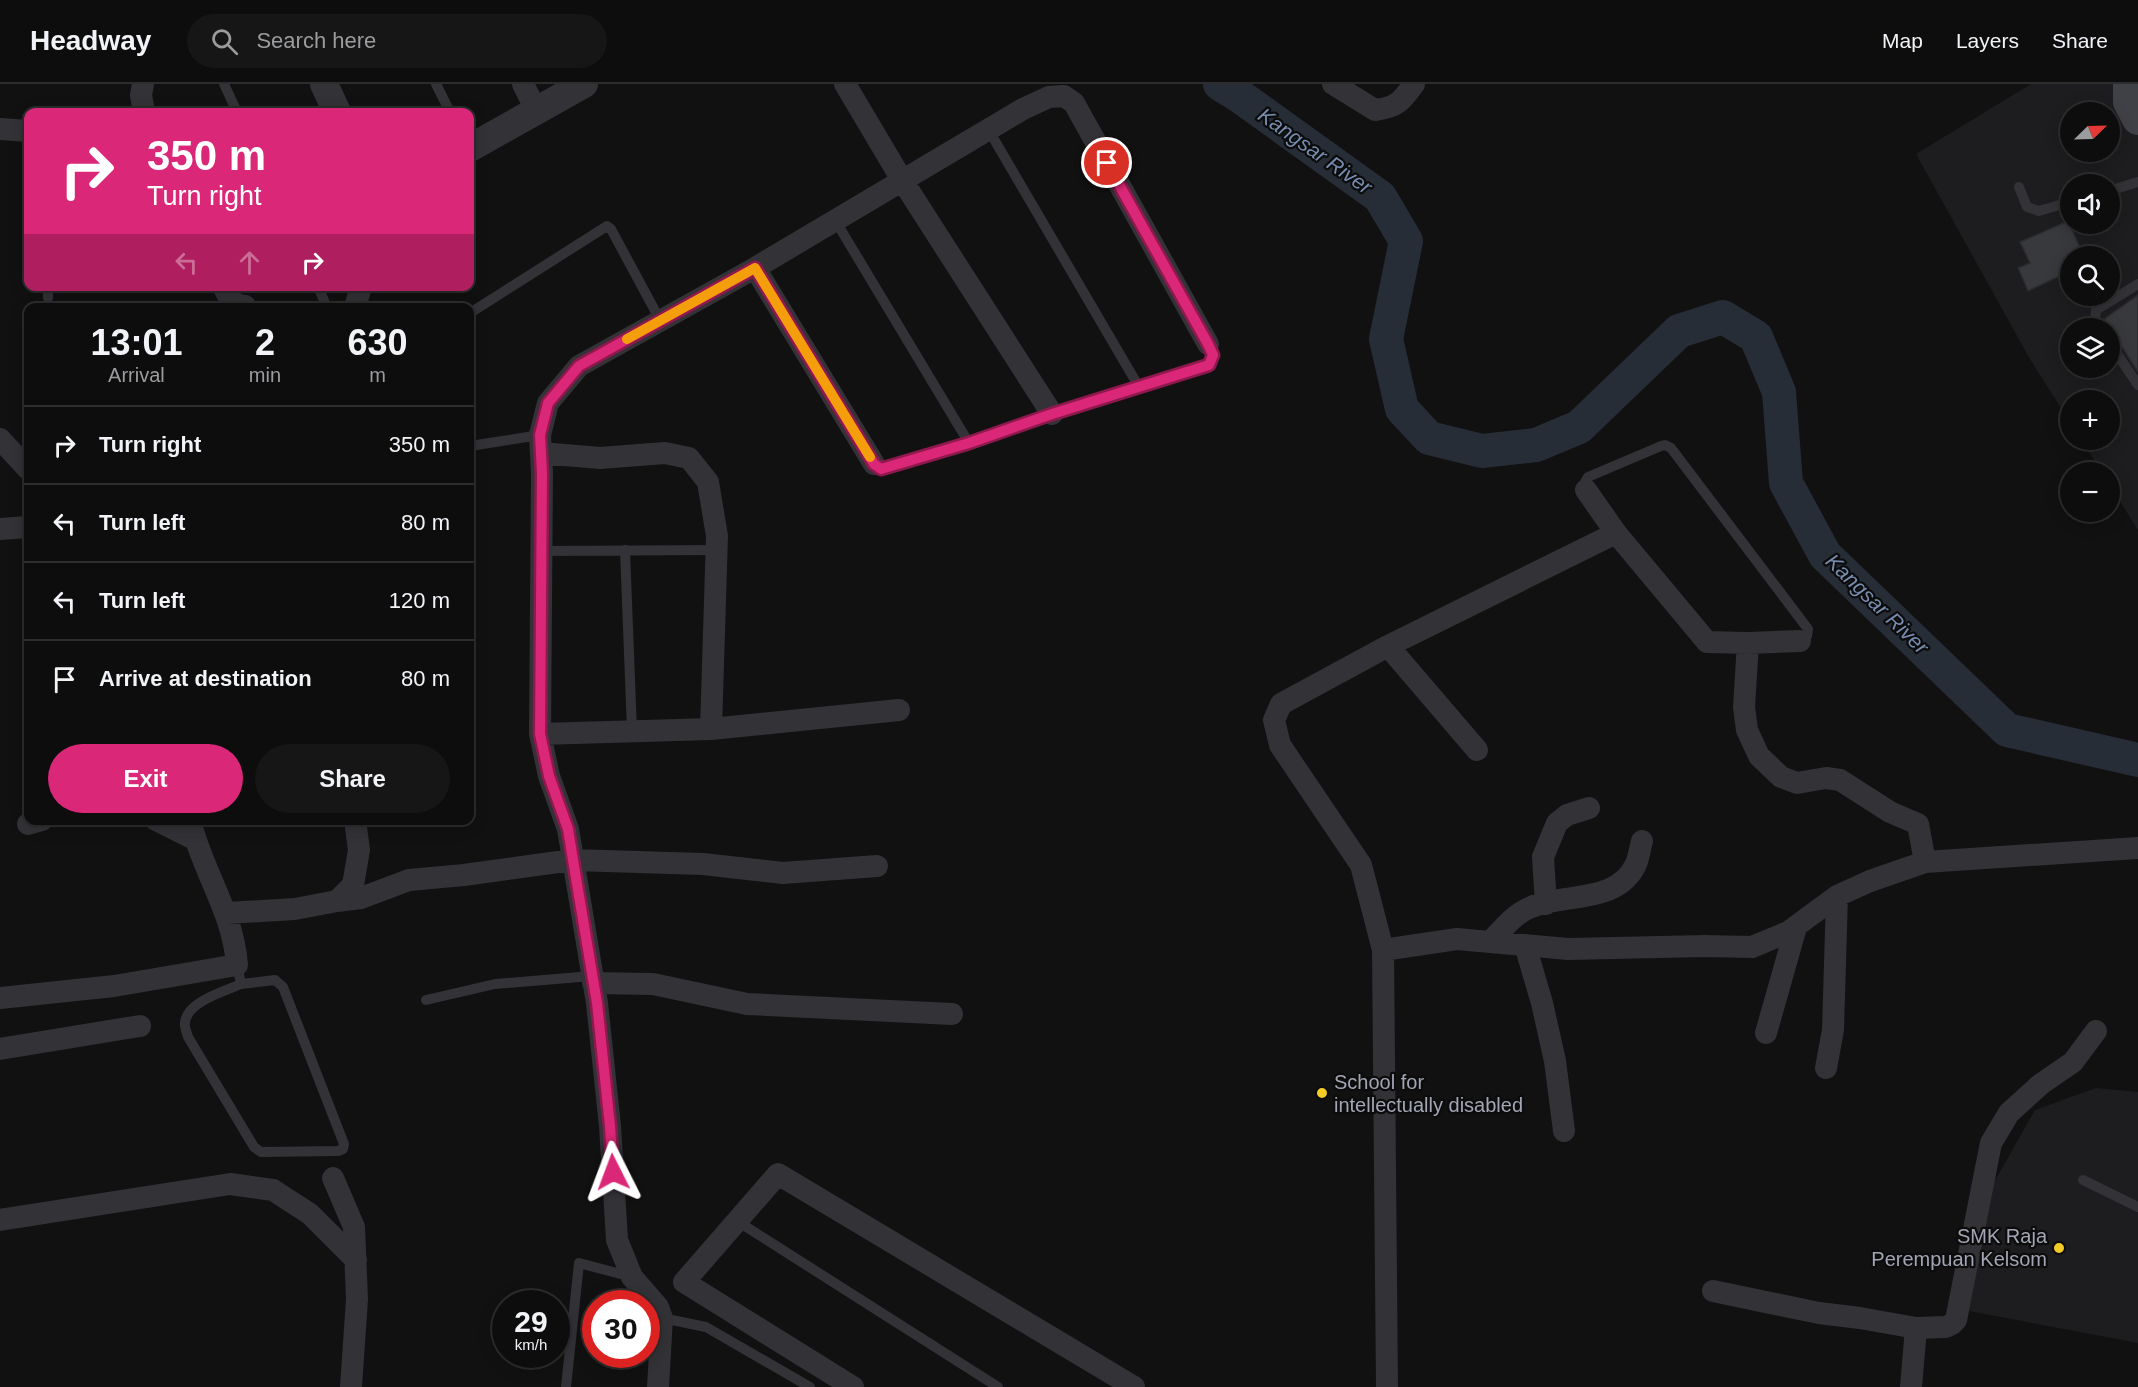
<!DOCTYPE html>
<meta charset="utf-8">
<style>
:root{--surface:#0d0d0e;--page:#161617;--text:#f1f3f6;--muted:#9a9c9e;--line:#2d2d2e;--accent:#db2777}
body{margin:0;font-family:Arial,sans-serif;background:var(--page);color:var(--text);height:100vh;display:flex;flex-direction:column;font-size:22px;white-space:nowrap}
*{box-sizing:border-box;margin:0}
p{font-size:20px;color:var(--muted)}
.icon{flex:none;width:33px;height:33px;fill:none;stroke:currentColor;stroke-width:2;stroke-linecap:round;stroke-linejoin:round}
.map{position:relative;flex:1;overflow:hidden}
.panel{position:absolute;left:24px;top:219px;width:450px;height:522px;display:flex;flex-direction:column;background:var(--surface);border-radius:12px;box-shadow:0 3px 15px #0003,0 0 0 2px var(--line)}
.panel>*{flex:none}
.banner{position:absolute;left:24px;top:24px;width:450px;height:183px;border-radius:12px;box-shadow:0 3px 15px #0003,0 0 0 2px var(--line);background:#db2777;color:#fff;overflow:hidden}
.needle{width:39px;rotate:67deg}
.fabs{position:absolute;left:2060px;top:18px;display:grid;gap:12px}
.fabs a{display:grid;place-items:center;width:60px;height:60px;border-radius:50%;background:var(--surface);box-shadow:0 3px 15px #0003,0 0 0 2px var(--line);font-size:30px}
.speed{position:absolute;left:492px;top:1206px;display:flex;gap:12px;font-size:30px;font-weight:700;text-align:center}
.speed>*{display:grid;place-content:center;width:78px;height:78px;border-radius:50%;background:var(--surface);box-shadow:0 3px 15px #0003,0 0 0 2px var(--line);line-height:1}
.speed small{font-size:15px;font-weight:400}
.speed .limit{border:9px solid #d22;background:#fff;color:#111}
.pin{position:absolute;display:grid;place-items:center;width:51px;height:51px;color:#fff;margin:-26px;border:3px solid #fff;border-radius:50%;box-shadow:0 2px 6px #0007}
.me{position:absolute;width:66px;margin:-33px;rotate:357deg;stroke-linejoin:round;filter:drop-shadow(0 0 4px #0008)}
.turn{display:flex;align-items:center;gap:21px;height:126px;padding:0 24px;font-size:27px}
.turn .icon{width:78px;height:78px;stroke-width:2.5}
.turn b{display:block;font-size:42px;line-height:51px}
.lanes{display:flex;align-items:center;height:57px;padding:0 24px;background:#0003;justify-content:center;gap:30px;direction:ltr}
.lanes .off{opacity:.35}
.eta{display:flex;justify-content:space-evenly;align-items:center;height:102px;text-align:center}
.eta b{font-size:36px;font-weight:800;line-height:42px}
.primary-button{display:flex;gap:12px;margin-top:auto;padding:12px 24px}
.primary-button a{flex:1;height:69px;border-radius:36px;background:var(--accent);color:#fff;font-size:24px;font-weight:800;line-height:69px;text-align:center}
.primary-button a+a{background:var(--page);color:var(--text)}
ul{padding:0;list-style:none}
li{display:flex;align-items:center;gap:18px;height:78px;padding:0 24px;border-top:2px solid var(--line)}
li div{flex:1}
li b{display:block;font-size:22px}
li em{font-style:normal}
header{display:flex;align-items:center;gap:36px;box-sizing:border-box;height:84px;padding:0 30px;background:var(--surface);border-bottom:2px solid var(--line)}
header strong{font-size:28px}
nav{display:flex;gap:33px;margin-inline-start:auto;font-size:21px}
.search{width:420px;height:54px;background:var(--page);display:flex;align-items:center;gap:15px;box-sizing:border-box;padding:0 21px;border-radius:33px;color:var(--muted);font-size:22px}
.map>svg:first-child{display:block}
.built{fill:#1d1d1f;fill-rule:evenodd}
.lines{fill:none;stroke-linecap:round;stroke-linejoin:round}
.river{stroke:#272d36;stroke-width:34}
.building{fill:#38393d;stroke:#2b2b2e;stroke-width:1.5}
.service{stroke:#323237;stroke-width:10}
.minor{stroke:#323237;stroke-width:22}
.tertiary{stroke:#323237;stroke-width:28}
.secondary{stroke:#404047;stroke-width:32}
.route-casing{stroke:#8e194d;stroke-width:15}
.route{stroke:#db2777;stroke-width:10}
.slow{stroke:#f59e0b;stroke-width:10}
.poi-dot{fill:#f5cc26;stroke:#0c0c0d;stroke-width:2}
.labels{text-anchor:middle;stroke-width:4.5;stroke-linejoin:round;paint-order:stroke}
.poi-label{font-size:20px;fill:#a2a5b3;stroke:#0c0c0d;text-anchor:start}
.water-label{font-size:21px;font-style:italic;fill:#778db0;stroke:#0c0c0d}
</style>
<header>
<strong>Headway</strong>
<div class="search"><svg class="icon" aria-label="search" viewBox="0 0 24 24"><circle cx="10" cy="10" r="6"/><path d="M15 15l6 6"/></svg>Search here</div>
<nav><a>Map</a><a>Layers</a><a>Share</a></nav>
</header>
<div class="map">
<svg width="2138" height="1303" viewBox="0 0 2138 1303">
<rect width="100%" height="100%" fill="#111112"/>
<path class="built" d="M2031 0H2138V446L2109 400V388H2102L2081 356H2109V316H2070V338L2031 277 1916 70ZM2070 28H2109V68H2070ZM2070 100H2109V140H2070ZM2070 172H2109V212H2070ZM2070 244H2109V284H2070Z
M2096 1004 2138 1008V1259L1969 1227 1993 1100 2035 1026Z"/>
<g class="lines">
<path class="river" d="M1220 0 1238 11 1380 113 1406 157 1386 255 1402 325 1429 354 1482 367 1536 361 1579 343 1679 247 1723 233 1756 253 1779 308 1786 399 1825 471 2007 646 2138 676"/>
</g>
<path class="building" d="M2068 137 2083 170 2070 172V176L2064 178 2068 188 2028 207 2018 184 2030 179 2020 158Z
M2138 211V288L2104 235Z"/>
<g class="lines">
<path class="service" d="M224 0 237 28
M436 0 450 28
M988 45 1139 303
M2019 103 2027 123 2039 127 2070 118
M2109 107 2138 98
M835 136 969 359
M48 202V214
M318 202 327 224
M245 222 274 224
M470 229 607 142 611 145 660 236
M2100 244 2095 235 2096 226 2138 200
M2109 258 2138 301
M470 362 540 351
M874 380 881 385 891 384 969 359 1052 330 1208 282C1217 276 1211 268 1208 260
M1586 406 1585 398 1588 393 1661 362 1665 361 1671 364 1808 545 1807 552 1800 557
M625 466 632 647
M541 467 717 466
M237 881 241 900C225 907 186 918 185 939 184 943 187 949 188 953L254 1063 261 1068 338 1067 343 1065 344 1060 283 903 275 896 241 900
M426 916 495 900 592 892
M2083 1096 2138 1123
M737 1137 998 1303
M662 1234 706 1243 810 1303
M566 1303 579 1179 632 1193"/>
<path class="minor" d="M143 0 141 11 144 28
M523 0 536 26
M845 0 902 96 1052 330
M1333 0 1375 26C1397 23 1401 18 1414 0
M0 45 28 47
M755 184 874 380
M223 202C229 214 232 221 245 222
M355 224 361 202
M0 355 28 385
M541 369 600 374 665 369 689 374 708 398 717 452 711 645
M1586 406 1616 449 1707 558 1748 559 1800 557
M0 445 28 443
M1748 559 1744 623 1747 646 1759 672 1781 693 1797 699 1826 694 1840 696 1890 728 1918 740 1925 778
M1388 562 1477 666
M540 650 711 645 899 626
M156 736 194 755
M28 740 42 736
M337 817 361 814 409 796 464 791 573 776 703 780 783 789 877 782
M1546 820 1543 773 1557 739 1567 731 1589 724
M227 829 295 825 337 817 353 801 359 766 355 736
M1490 858C1502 846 1513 831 1529 824 1564 808 1617 821 1636 780 1639 773 1640 764 1642 757
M1525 861 1542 919 1555 977 1564 1047
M1383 866 1457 855 1568 865 1705 862 1752 863 1788 848 1837 812 1870 797 1925 778 2138 764
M593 899 653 900 747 920 952 930
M0 914 114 902 237 881C233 827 202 787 190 736
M1766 949 1796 843
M0 965 140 942
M1826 984 1833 946 1837 812
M333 1094 354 1143 357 1215 351 1303
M0 1136 230 1100 273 1106 310 1130 356 1176
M1713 1207 1819 1229 1860 1234 1916 1244 1946 1243 1952 1240 1956 1236 1991 1059 2009 1029 2041 1000 2073 978 2096 947
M658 1303 662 1234 658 1223 632 1193 617 1156 610 1042 597 919 568 745 549 692 540 650 542 389 540 351 548 319 579 282 755 184 1023 25 1049 13 1064 12 1074 19 1208 260
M853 1303 684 1198 778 1090 1134 1303
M1387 1303 1383 866 1361 781 1280 661 1274 636 1281 620 1388 562 1616 449
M1911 1303 1916 1244"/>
<path class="tertiary" d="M324 0 337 28
M470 64 584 0"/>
<path class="secondary" d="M2129 0V18L2138 35"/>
</g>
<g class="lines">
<defs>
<path id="route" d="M613 1088 610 1042 597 919 573 776 568 745 549 692 540 650 542 389 540 351 548 319 579 282 755 184 874 380 881 385 969 359 1052 330 1209 281 1213 271 1208 260 1107 79"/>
</defs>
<use href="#route" class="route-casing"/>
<use href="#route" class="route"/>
<path class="slow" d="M627 255 755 184 870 373"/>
</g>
<g class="poi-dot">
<circle cx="1322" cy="1009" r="6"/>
<circle cx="2059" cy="1164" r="6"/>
</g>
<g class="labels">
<g class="poi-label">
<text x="1334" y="1005">School for<tspan x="1334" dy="23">intellectually disabled</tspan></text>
<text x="2047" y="1159" text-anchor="end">SMK Raja<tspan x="2047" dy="23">Perempuan Kelsom</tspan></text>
</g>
<g class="water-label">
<text transform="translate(1315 67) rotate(35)" y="7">Kangsar River</text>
<text transform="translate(1877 520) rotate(44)" y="7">Kangsar River</text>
</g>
</g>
</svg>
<div class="fabs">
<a><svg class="needle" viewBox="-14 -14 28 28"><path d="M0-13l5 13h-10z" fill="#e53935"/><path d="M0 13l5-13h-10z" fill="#9a9c9e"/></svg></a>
<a><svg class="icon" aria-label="sound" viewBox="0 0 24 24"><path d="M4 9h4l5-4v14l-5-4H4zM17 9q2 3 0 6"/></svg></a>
<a><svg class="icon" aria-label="search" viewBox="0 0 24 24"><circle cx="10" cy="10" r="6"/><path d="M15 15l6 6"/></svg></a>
<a><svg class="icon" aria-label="layers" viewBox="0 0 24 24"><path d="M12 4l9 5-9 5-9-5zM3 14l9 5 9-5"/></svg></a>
<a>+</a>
<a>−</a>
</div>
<div class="speed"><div>29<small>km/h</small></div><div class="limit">30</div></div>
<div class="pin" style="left:1107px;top:79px;background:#d93025"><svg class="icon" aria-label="arrive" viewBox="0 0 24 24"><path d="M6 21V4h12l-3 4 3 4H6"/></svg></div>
<svg class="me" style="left:613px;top:1088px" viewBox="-20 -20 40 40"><path d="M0-17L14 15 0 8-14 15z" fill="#db2777" stroke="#fff" stroke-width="4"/></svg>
<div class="banner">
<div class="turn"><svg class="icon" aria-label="right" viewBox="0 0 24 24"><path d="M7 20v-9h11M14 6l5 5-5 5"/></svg><div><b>350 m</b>Turn right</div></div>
<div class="lanes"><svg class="icon off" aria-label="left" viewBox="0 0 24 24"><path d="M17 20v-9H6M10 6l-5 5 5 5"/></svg><svg class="icon off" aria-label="ahead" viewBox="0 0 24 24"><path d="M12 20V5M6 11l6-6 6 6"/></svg><svg class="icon" aria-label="right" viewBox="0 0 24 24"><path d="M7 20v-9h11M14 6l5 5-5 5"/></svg></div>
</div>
<section class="panel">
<div class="eta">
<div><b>13:01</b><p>Arrival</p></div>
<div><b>2</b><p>min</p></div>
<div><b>630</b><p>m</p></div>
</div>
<ul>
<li><svg class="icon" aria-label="right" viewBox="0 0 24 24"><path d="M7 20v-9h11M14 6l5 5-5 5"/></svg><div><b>Turn right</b></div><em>350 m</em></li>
<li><svg class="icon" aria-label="left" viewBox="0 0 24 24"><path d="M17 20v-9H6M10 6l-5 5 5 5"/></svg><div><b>Turn left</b></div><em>80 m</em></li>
<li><svg class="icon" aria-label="left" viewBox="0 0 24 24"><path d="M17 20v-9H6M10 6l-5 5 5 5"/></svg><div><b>Turn left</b></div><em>120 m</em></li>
<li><svg class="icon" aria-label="arrive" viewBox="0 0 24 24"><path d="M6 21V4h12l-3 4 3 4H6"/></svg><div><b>Arrive at destination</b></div><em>80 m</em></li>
</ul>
<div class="primary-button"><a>Exit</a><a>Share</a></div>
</section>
</div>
